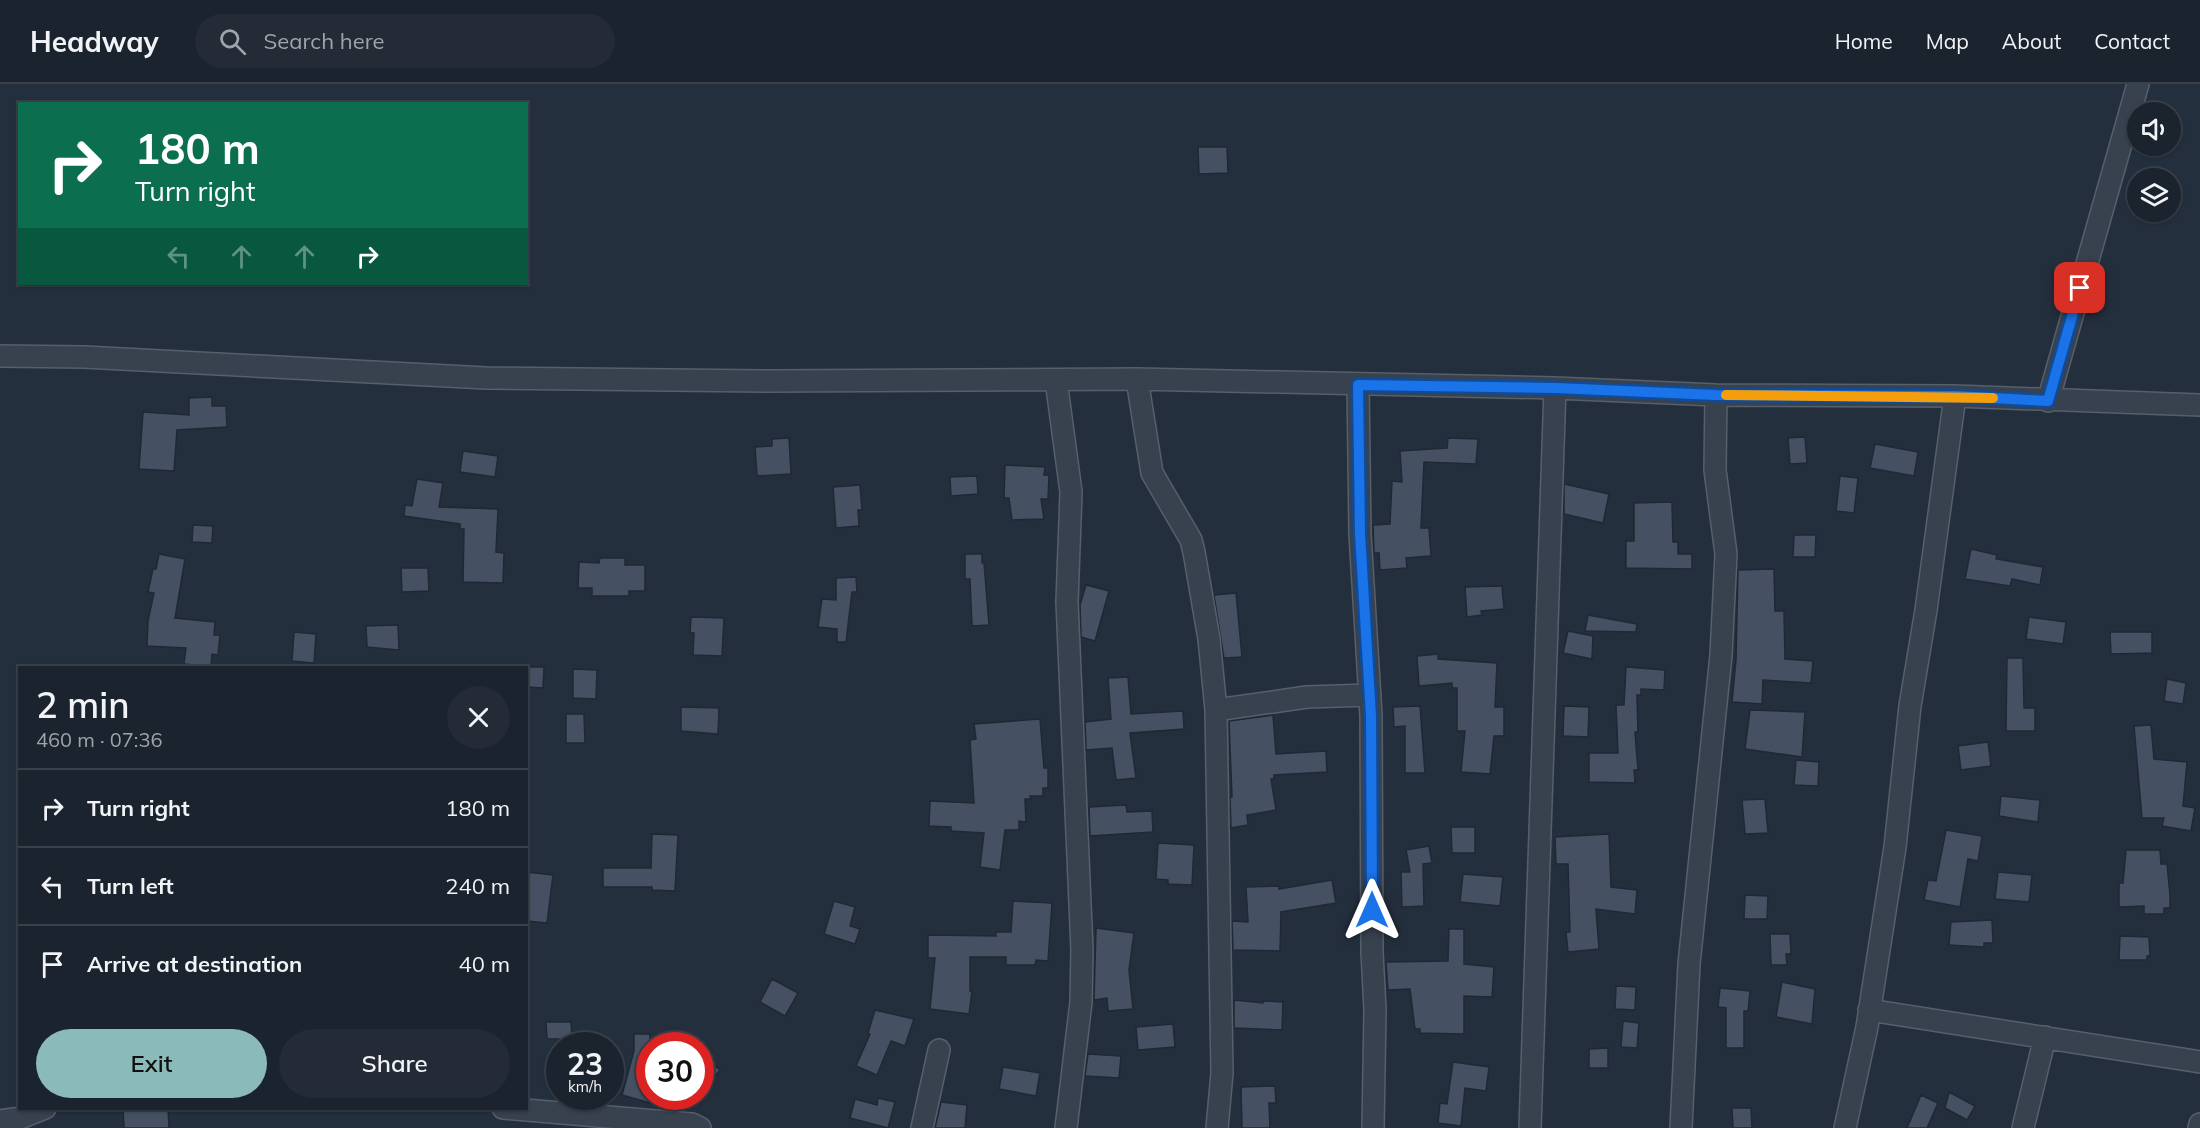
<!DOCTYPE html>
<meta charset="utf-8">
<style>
:root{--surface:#1b232e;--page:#242b36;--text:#f1f3f6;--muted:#a0a4aa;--line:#39404a;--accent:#8bbbb9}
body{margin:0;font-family:Mulish,sans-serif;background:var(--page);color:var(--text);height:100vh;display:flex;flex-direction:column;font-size:22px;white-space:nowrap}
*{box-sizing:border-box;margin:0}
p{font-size:20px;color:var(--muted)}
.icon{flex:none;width:33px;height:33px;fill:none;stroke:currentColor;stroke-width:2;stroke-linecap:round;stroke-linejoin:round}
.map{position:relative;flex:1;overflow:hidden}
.sheet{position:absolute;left:18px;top:582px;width:510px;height:444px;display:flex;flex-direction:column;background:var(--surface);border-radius:0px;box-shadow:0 2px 4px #0004,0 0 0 2px var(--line)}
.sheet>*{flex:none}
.guide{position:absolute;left:18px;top:18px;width:510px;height:183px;border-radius:0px;box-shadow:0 2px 4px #0004,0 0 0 2px var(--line);background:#0b6e4f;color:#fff;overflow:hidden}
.controls{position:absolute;left:2127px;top:18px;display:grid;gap:12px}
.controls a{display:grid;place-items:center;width:54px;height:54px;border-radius:50%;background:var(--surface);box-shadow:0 2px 4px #0004,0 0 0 2px var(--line);font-size:30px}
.speed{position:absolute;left:546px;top:948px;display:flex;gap:12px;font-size:30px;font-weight:700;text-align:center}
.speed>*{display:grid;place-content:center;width:78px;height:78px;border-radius:50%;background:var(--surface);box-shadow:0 2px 4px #0004,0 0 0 2px var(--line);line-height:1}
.speed small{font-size:15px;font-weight:400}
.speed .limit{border:9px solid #d22;background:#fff;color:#111}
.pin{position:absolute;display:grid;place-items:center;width:51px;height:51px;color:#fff;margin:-26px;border-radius:12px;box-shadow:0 3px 9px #0006}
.me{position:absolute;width:66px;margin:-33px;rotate:0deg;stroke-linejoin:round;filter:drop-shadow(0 0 4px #0008)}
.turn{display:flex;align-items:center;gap:21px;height:126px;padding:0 18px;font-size:27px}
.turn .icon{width:78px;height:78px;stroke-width:2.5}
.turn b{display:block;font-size:42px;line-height:51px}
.lanes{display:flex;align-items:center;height:57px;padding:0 18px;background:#0003;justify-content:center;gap:30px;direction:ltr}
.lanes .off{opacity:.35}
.round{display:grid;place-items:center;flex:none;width:63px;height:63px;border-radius:32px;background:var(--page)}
.head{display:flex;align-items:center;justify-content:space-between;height:102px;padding:0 18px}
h1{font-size:36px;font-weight:600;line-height:45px}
.primary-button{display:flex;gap:12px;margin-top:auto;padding:12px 18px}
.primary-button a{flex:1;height:69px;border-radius:36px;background:var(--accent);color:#111;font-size:24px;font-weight:600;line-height:69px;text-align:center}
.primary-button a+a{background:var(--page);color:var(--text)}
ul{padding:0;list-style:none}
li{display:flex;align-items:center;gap:18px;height:78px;padding:0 18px;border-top:2px solid var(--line)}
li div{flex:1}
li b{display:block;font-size:22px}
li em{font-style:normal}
header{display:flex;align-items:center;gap:36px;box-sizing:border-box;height:84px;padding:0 30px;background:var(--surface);border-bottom:2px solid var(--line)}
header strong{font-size:28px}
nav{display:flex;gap:33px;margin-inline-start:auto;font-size:21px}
.search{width:420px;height:54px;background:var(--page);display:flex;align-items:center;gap:15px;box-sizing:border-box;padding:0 21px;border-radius:33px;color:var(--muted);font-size:22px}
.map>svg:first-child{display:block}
.building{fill:#455162;stroke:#1f2835;stroke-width:1.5}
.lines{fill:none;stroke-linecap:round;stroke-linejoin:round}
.minor-casing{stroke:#565f6c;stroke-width:24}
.minor{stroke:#38414e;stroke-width:21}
.route-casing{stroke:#114b97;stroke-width:15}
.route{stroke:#1a73e8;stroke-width:10}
.slow{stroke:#f59e0b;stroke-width:10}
</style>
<header>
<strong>Headway</strong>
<div class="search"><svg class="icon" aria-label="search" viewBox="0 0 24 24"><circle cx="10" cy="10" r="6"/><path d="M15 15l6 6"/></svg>Search here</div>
<nav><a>Home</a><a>Map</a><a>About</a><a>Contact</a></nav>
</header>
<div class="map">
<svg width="2200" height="1044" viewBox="0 0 2200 1044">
<rect width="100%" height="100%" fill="#242f3e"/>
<path class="building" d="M1198 63H1227L1228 89 1199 90Z
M212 313V322H226L227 343 177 346 174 387 139 385 143 328 189 331V314Z
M1805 353 1807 379 1790 380 1788 354Z
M789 354 791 390 757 392 755 363 772 362V355Z
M1448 354 1478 355 1476 380 1424 378 1421 444H1429L1431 472 1406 474 1407 484 1380 486 1379 469H1374L1373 441 1390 440 1392 397 1402 398 1400 367 1447 364Z
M1875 360 1918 368 1914 392 1870 384Z
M463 367 498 372 495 393 460 388Z
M1005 381 1045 383 1044 391H1049L1048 415H1041L1044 435 1012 436 1009 414H1004Z
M977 392 978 410 951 412 950 393Z
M1840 392 1858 394 1854 429 1836 427Z
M417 395 443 399 439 423 498 425 496 468 504 469 503 499 463 498 464 445H460V440L404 432 405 421 412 422Z
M1564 400 1609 410 1603 439 1564 430Z
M860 401 862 426H858L859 442 836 444 833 403Z
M1672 418 1673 458H1678V470H1692V485L1626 484V457H1634V419Z
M193 441 213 442 212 459 192 458Z
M1794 451H1816L1815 473H1793Z
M1971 465 1997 471 1996 475 2043 483 2040 501 2012 495 2010 502 1965 495Z
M159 470 185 475 175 534 215 538 214 551H220L218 571 212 570 211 583 184 580 186 564 147 562 148 537 154 509 148 508 153 485H156Z
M965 470H982V479H984L989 541 972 542 970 495H965Z
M600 474H625V481H645V507H629V512H592V504H578L579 478 599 479Z
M401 484H428L429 507 402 508Z
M1774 485 1775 527H1784L1785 575 1813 577 1811 599 1763 596 1762 620 1732 618 1736 576 1738 486Z
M856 493 857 508H852L846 558H837V545L818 543 822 515 836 516V494Z
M1086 501 1109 507 1095 557 1081 553 1080 521Z
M1502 502 1504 525 1481 527 1482 531 1467 533 1465 503Z
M1236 509 1242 573 1224 574 1214 511Z
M1588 531 1637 540 1636 548 1585 547Z
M691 533 724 534 722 572 693 571 694 549H690Z
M2029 533 2066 538 2063 560 2026 555Z
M398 541 399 566 367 563 366 542Z
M1568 547 1593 552 1592 575 1563 569Z
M294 548 316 550 314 579 292 577Z
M2110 548H2152V569L2111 570Z
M1438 570V575L1497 579 1495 623H1504V652H1494L1490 690 1461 688 1465 647H1457V604H1452V599L1419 602 1417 572Z
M2007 574H2023L2024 624H2035V647H2006Z
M529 583H544L543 604 528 603Z
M1626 583 1665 586 1664 606 1641 605V611H1637L1638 648H1635L1638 686H1634L1635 699 1589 698V669H1618L1616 621H1624Z
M573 585 597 586 596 615 573 614Z
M1128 593 1131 630 1183 627 1184 645 1130 649 1136 694 1116 696 1112 664 1086 666 1085 638 1111 635 1108 594Z
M2167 595 2186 599 2183 620 2164 617Z
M1420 622 1425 689H1405V642L1394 643 1393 623Z
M1564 622 1589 623 1588 653 1563 652Z
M681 623 719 624 718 650 681 647Z
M1750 626 1805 628 1802 673 1745 665Z
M566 630H584L585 659H566Z
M1273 631 1276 670 1326 667 1327 688 1274 691V695H1271L1276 726 1247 731 1248 741 1231 744 1230 713H1232L1229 637Z
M1040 635 1044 684H1048V704H1043V712H1030L1031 715H1025L1026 738 1019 737V746H1005L1000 786 980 783 984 749 951 747V743L929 742 930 717 974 719 970 656 976 655 974 640Z
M2151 641 2154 675 2187 678 2183 722 2195 724 2191 747 2162 742 2164 734H2142L2134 642Z
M1988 658 1991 682 1961 686 1958 662Z
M1796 676 1819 678 1818 702 1794 701Z
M2001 712 2040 716 2038 738 1999 732Z
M1765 715 1768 749 1745 750 1742 716Z
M1126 721 1127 728 1152 727 1153 748 1090 752 1089 723Z
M1451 743H1475V769H1452Z
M1946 746 1982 752 1978 777 1968 775 1960 823 1924 816 1928 796 1936 797Z
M652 750 678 751 675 807 652 806V803H603V784H651Z
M1609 750 1611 803 1637 806 1635 830 1596 825 1599 865 1568 868 1566 848H1570L1568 780H1556L1555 753Z
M1158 759 1194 761 1192 801 1168 800V796L1156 795Z
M1429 762 1432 779 1423 780 1424 822 1402 823 1401 788H1410L1406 766Z
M2126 766H2160L2161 780H2167L2170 811V824H2164V830H2144V822L2119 823V799H2123Z
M526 788 553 791 547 839 526 837Z
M1998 788 2032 791 2029 818 1995 815Z
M1463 790 1503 793 1500 822 1460 818Z
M1332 796 1336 819 1281 828 1280 867 1233 866 1232 837 1248 838 1246 803 1279 802V805Z
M1745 811 1768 812 1767 835H1744Z
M834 817 855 823 850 842 860 845 855 860 824 850Z
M1013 817 1052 819 1048 877 1036 876 1035 881H1006V873H970V907H972L969 930 930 925 935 874H928V851L996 852V848H1011Z
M1992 836 1993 859H1984V863L1949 861 1951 838Z
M1096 844 1134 849 1129 886 1133 925 1108 927 1107 914 1094 916Z
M1449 845H1464V880L1494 883 1492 913 1464 912V950L1420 949V945H1415L1410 905 1388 906 1386 878 1448 877Z
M1770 850H1790L1791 870H1786L1787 881H1771Z
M2120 852 2149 853 2150 872H2147V876H2119Z
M772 895 798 909 785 932 760 918Z
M1782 898 1815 905 1812 940 1776 933Z
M1616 902 1636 903 1635 926 1615 925Z
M1720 904 1750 907 1748 927H1744V964H1726V924L1718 923Z
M1234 916 1263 919V917L1283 918 1282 946 1234 944Z
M875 926 914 935 905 962 891 957 877 991 856 982 870 950 868 949Z
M1623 937 1639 939 1637 964 1621 963Z
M546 938H571L572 955H547Z
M1173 940 1175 963 1138 966 1136 943Z
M634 950H650V1019L622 1011 634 967Z
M1608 964V984H1589V965Z
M700 970 720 986 700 1010Z
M1088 970 1121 972 1119 994 1085 992Z
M1453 978 1489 983 1486 1007 1465 1004 1461 1042 1438 1039 1440 1019 1447 1020Z
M1003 983 1040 989 1036 1012 999 1005Z
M1275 1002 1276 1019H1269L1270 1044H1242L1241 1003Z
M1949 1008 1975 1022 1967 1036 1945 1024Z
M1921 1011 1938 1019 1927 1044H1907Z
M878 1014 895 1018 888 1044 850 1034 855 1015 877 1021Z
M941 1018 967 1021 965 1044H935Z
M123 1024H168L169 1044H124Z
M1732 1024H1751L1752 1044H1733Z"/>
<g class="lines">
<defs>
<path id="minor" d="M0 272 84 273 486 294 769 297 1137 295 1555 304 1716 311 1955 312 2200 321
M1137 295 1152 389 1191 456 1194 468 1209 555 1216 626 1222 989 1217 1044
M1056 296 1071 408 1067 518 1082 866 1081 918 1066 1044
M1358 301 1360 450 1371 632 1372 868 1375 926 1373 1044
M2048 317 2138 0
M1216 626 1307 613 1370 611
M1869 926 2200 978
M503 1024 692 1040 700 1044
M0 1037 20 1034 45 1024
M922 1044 939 966
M1530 1044 1555 304
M1681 1044 1689 880 1721 571 1726 470 1715 386 1716 311
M1845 1044 1867 943 1895 763 1910 622 1926 526 1955 312
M2023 1044 2045 953
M2199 1044 2200 1040"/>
</defs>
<use href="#minor" class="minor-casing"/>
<use href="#minor" class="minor"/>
</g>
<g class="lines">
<defs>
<path id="route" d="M1372 826 1371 632 1360 450 1358 301 1556 304 1716 311 1955 312 2048 317 2080 204"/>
</defs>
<use href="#route" class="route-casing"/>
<use href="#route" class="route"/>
<path class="slow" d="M1726 311 1993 314"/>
</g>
</svg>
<div class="controls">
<a><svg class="icon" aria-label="sound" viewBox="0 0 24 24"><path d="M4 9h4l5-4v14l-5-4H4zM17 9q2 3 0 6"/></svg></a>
<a><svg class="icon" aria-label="layers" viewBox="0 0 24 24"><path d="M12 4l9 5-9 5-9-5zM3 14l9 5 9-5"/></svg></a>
</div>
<div class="speed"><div>23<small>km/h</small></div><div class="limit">30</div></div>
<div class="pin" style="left:2080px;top:204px;background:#d93025"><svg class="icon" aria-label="arrive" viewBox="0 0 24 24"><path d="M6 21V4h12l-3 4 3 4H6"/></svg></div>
<svg class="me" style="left:1372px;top:826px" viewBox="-20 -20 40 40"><path d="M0-17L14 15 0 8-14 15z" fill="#1a73e8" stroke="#fff" stroke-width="4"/></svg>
<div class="guide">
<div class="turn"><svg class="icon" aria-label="right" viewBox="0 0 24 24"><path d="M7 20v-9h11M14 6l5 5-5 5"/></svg><div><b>180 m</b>Turn right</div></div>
<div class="lanes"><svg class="icon off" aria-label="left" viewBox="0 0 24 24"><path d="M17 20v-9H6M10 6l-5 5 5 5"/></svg><svg class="icon off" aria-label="ahead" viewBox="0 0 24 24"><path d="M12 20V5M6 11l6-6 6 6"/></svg><svg class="icon off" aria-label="ahead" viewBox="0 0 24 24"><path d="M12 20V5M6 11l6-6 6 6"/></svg><svg class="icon" aria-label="right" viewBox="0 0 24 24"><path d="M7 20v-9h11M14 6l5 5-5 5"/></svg></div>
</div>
<section class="sheet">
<div class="head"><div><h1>2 min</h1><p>460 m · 07:36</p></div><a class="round"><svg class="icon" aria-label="close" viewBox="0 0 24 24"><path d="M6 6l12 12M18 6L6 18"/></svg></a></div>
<ul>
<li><svg class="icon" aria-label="right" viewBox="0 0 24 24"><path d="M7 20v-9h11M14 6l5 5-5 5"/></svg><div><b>Turn right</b></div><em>180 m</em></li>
<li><svg class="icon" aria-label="left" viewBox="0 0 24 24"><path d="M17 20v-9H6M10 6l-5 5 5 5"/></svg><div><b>Turn left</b></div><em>240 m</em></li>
<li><svg class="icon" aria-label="arrive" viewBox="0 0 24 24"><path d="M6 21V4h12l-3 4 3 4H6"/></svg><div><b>Arrive at destination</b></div><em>40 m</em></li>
</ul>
<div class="primary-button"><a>Exit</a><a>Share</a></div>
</section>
</div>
